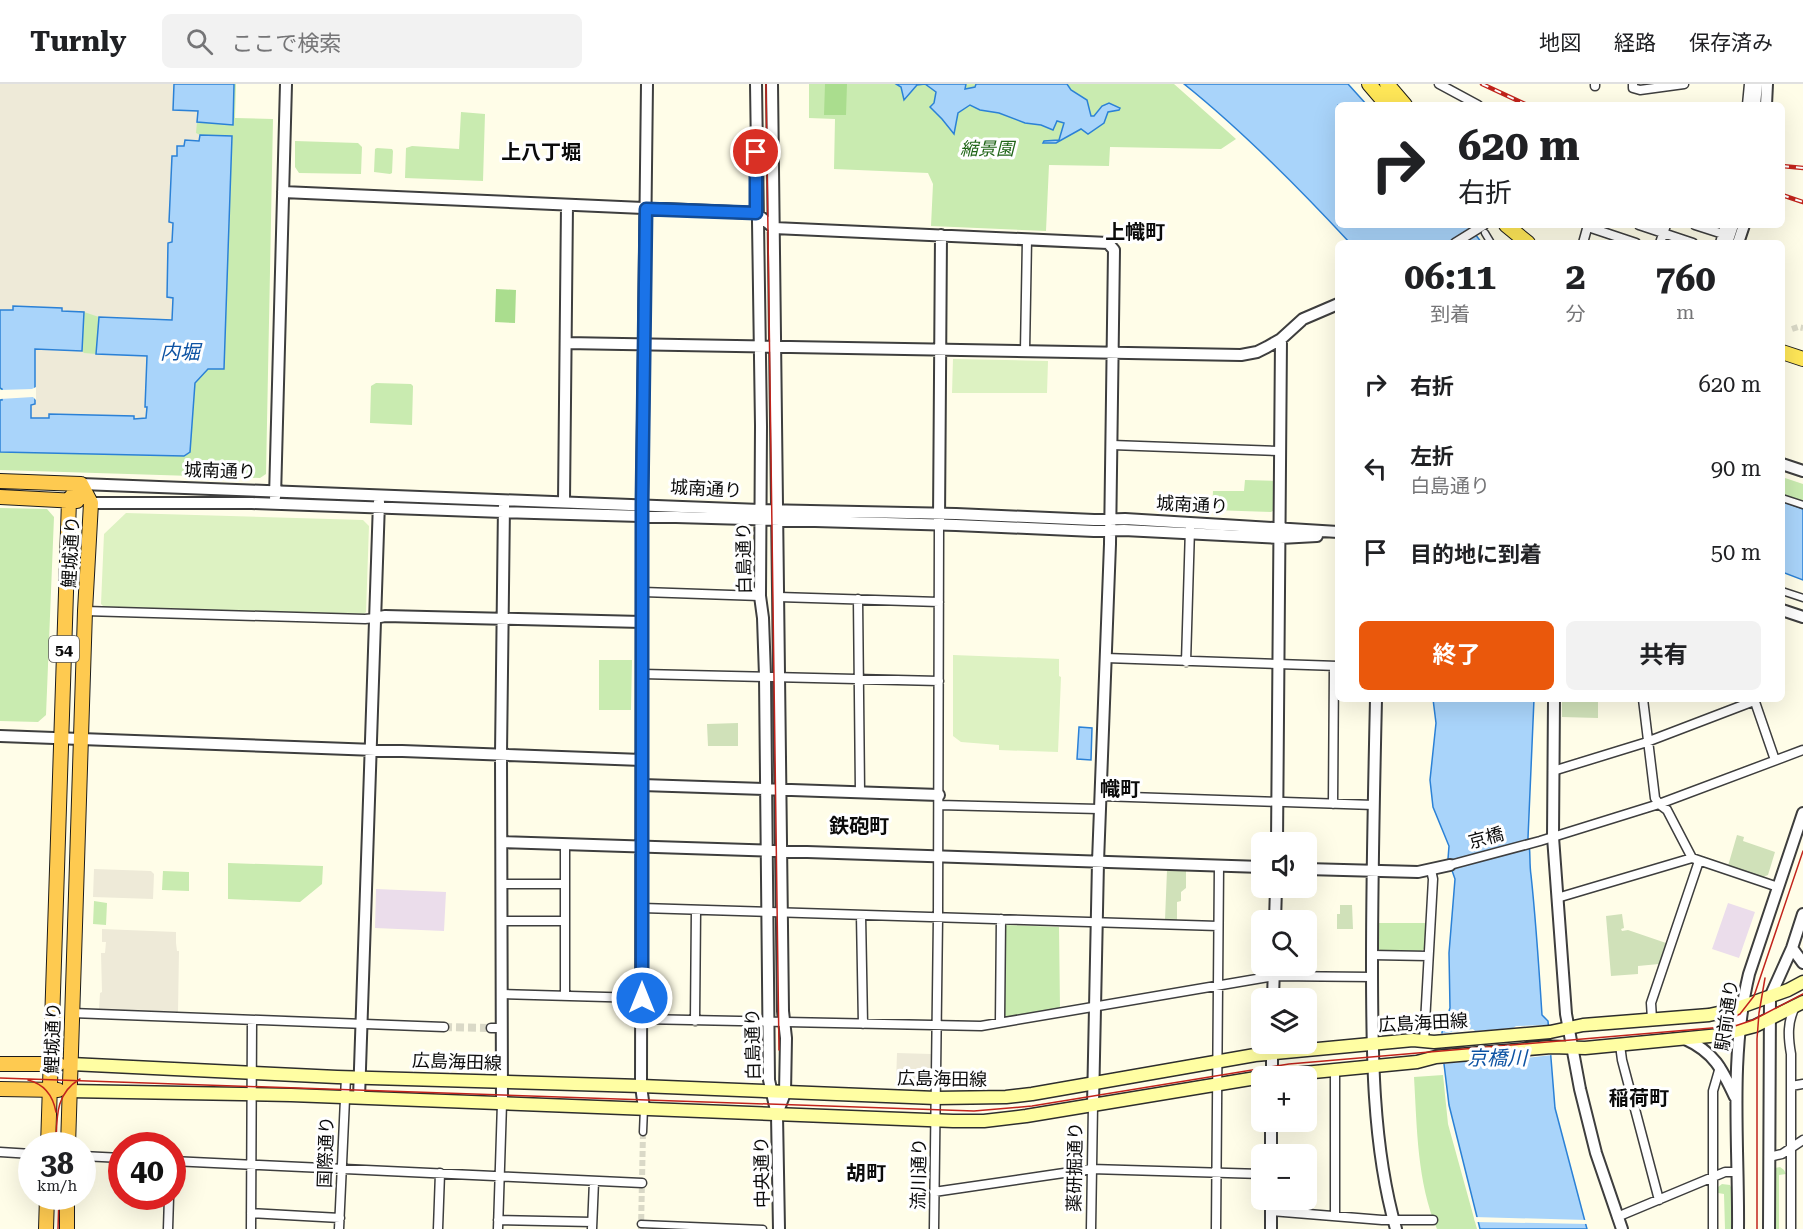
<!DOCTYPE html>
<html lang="ja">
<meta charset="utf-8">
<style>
:root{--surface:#fff;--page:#f2f2f2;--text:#202124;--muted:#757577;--line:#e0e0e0;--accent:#ea580c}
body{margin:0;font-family:"Roboto Serif","Noto Sans JP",serif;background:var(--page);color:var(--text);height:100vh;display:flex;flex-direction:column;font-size:22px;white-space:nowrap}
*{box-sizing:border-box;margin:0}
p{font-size:20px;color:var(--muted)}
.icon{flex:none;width:33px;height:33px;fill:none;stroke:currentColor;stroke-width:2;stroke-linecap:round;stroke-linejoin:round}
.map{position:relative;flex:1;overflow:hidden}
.details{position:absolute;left:1335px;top:156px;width:450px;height:462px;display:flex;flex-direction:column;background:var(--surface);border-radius:9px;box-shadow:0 6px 24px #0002}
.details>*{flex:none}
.top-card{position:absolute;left:1335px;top:18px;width:450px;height:126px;border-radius:9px;box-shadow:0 6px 24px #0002;background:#fff;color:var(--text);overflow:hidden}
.buttons{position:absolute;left:1251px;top:748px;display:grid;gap:12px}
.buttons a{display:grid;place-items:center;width:66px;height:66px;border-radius:9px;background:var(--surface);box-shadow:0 6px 24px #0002;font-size:30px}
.speed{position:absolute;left:18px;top:1048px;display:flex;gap:12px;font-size:30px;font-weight:700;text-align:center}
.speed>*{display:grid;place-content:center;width:78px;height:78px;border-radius:50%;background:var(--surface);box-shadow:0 6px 24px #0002;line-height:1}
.speed small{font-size:15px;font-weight:400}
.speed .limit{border:9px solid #d22;background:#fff;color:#111}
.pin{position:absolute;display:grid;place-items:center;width:51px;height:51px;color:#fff;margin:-26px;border:3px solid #fff;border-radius:50%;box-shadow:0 2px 6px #0007}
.me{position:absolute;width:66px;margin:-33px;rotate:0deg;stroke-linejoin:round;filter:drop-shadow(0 0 4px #0008)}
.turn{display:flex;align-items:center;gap:21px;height:126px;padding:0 24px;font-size:27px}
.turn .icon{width:78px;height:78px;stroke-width:2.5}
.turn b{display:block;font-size:42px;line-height:51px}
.eta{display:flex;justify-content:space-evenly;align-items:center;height:102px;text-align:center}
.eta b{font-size:36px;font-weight:700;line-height:42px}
.button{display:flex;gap:12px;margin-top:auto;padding:12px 24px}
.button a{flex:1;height:69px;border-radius:9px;background:var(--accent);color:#fff;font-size:24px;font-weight:700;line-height:69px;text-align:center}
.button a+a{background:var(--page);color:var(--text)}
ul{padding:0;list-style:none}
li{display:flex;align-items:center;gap:18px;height:84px;padding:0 24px}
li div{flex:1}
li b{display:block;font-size:22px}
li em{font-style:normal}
header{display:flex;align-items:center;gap:36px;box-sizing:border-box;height:84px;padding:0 30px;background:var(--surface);border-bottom:2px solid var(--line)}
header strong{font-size:28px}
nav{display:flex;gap:33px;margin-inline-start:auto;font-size:21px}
.search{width:420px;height:54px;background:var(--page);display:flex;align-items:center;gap:15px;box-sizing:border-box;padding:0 21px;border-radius:9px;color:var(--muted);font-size:22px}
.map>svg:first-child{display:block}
.industrial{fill:#ebddeb}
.green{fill:#c9ebb0}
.forest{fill:#aadd8e}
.cemetery{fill:#d0e1b9}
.pitch{fill:#ddf2c2}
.plaza{fill:#eeead8}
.water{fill:#a9d4fa;stroke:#2b81d6;stroke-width:1.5}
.pier{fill:#fffde8}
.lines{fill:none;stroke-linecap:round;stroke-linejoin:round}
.pedestrian-tunnel{stroke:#dad9c7;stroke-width:6;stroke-dasharray:6 3;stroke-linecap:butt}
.minor-tunnel{stroke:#dad9c7;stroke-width:8;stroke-dasharray:8 4;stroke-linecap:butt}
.pedestrian-casing{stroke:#3e3e3e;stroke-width:9}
.minor-casing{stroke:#3e3e3e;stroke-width:11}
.tertiary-casing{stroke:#3e3e3e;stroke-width:14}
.secondary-casing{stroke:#2d2d2d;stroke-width:15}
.primary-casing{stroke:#1c1c1c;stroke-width:16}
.trunk-casing{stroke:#1c1c1c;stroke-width:16}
.pedestrian{stroke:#fff;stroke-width:6}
.minor{stroke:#fff;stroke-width:8}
.tertiary{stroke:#fff;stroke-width:10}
.secondary{stroke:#fffea3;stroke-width:12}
.primary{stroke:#ffe758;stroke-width:14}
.trunk{stroke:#feca50;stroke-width:14}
.tram{stroke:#c2231b;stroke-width:1.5}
.rail-casing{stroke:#c2231b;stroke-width:4.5}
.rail{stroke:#fff;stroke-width:2;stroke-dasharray:7;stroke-linecap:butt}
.route-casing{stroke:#114b97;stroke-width:15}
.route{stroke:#1a73e8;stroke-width:10}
.labels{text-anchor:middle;stroke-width:6;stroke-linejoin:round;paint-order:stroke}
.shield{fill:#fff;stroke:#545454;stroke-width:1.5}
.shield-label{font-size:16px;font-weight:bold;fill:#0b0b0b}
.park-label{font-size:18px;font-style:italic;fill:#206518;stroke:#fff}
.street-label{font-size:18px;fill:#0b0b0b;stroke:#fff}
.neighbourhood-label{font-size:20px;font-weight:bold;fill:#0b0b0b;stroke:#fff}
.water-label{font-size:20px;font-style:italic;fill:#0d53a3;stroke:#fff}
</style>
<header>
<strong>Turnly</strong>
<div class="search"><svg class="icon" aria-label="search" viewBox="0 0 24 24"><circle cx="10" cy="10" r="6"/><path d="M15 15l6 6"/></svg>ここで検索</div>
<nav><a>地図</a><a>経路</a><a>保存済み</a></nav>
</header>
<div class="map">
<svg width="1803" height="1145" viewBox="0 0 1803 1145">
<rect width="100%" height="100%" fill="#fffde8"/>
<path class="industrial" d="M376 805 446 808 444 847 375 844Z
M1728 819 1755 828 1739 874 1712 865Z"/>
<path class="green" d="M0 0H236L235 34 273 35 266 390 260 394 0 386Z
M809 0H1174L1236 55 1221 65 1110 63 1109 82 1049 81 1046 147 931 142 933 100 928 89 834 85 835 35 809 34Z
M461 28 485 30 483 97 405 94 406 64 412 62 459 65Z
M295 57 358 59 362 63 361 90 299 89 295 83Z
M377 64 392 65 393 67 392 89 390 90 374 88 375 65Z
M376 299 411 300 413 302 412 341 370 339 371 302Z
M1782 393 1803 400V425L1782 417Z
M1245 396 1276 397V425L1271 428 1212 426 1213 407H1244Z
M0 424 47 425 54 433 46 631 38 638 0 637Z
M599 576H632L631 626H599Z
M228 779 323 782 322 800 300 818 228 815Z
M163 787 189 788V807L162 806Z
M94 817 107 819 106 841 93 840Z
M1379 839H1426L1424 865 1420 868H1382L1378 864Z
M1007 841 1059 843 1060 925 1007 933 1003 930 1004 843Z
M1443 991 1448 1040 1477 1145H1437C1417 1098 1417 1043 1414 993Z
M1780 1083 1784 1086 1786 1090 1779 1091V1145H1775V1084Z
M1722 1100 1730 1101 1732 1106V1145H1725L1724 1110 1718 1109V1103Z"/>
<path class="forest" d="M825 0H847L846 31H824Z
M496 205 516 206 515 239 495 238Z"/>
<path class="cemetery" d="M1562 615H1598V634L1562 633Z
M738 639V662H708L707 640Z
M1737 751 1744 753 1743 757 1775 768 1768 791 1763 793 1728 782Z
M1167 786H1186V804L1181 808V817L1177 818V836H1165Z
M1340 821H1352L1353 845H1337V830H1340Z
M1622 830 1624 844 1621 845 1622 847 1628 846 1666 859 1659 880 1638 882V890L1611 892 1606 832Z"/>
<path class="pitch" d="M953 275 1048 277 1047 309H952Z
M126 429 363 436 369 442 366 528 362 532 105 524 101 520 104 450Z
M953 571 1061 575H1059V592L1061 593 1058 668 999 666V661L961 658 953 652Z"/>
<path class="plaza" d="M0 0H174L173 25 198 27 196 49 200 51 199 57 184 62 177 72H172L170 138 174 139 172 159H169L167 213H173L172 236 99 233 84 228 62 227V224L13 222V226H0Z
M35 265 82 267 84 269 96 270 147 272 145 322 147 323 146 334 134 335 133 332 50 330 49 334H31V320H35Z
M94 785 151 787 154 790 153 815 93 813Z
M102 845 176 848V859L177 867H179L178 928 99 926 100 909 102 908 101 869H105L106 858H102Z
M897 969 931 970 930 995 926 1000 896 998Z"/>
<path class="water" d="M174 0H234L233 41 197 38 198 27 173 26Z
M896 0H966L965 5 975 3 976 0H1067L1071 6 1087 16 1091 32H1094L1102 22 1109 19 1120 24 1119 26 1108 28 1104 39 1088 50 1081 45 1056 59H1043L1044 57 1059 56 1064 39 1057 37 1053 46 1041 41 1025 39 999 29 980 26 970 21 958 29 954 50 942 35 930 23 934 19 936 8 925 0 917 1 904 16 901 3Z
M1184 0H1348L1367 21H1338V141H1468L1482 159H1350C1298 103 1244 48 1184 0Z
M200 51 232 52 224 285H208L195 299 190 368 184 372 0 368V316H2V305L0 304V226H13V222L62 224V227L84 228 82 267 35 265V320L31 321V334H49V330L134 332V335L146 334 147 323H145L147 272 96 270 99 233 172 236 173 214 167 213 168 159 172 158 173 139 169 138 172 72H177V62H184L185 56 199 57Z
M1782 417 1803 425V496L1782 488Z
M1433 615H1534L1528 754C1531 766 1529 778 1531 791 1536 837 1539 884 1542 931L1548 937 1555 1024 1587 1145H1480L1449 1021 1444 980 1442 948 1450 924 1449 869 1455 795 1448 775 1449 762 1433 723 1430 696 1436 639Z
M1079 643 1092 644 1091 676 1077 675Z"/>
<path class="pier" d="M36 303V316L33 313 0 315V306L32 305Z
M1549 941 1552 971 1518 975 1516 974 1478 977 1475 979 1473 977 1442 980 1439 950 1473 945 1475 947 1513 944 1516 942Z
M1474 1133 1587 1136 1588 1140 1475 1138Z"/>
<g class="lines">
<path class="pedestrian-tunnel" d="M1792 245 1798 243 1803 244
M641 1145 643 1048"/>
<path class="minor-tunnel" d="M444 943 491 944"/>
<defs>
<path id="pedestrian" d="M1485 149 1491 159
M1782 414 1803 421
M1782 507 1803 514
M643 1048 644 1024
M641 1140 763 1145"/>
<path id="minor" d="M1439 0 1478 21
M1595 0V2
M1633 0V4L1640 6 1684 0
M1747 21 1749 0
M1639 141 1693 159
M1695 141 1723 150
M1588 143 1636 159
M1455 159 1484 141
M1583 159 1588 141
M1660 159 1666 141
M1720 159 1725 141
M1025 267 1027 155
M1112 361 1280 367
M643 508 760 512
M779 513 939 518
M858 515 860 708
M85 527 365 535 375 534
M1106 574 1338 582
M1186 578 1190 444
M642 590 939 597
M1643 615 1655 714 1659 720 1667 726 1692 774
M1754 615 1775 676
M1553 687 1644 659 1754 617
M1100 712 1374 721
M1333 720 1334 582
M939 721 1099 725
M1450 781 1540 757 1659 720 1803 666
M502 800H565
M1557 814 1692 774 1778 803
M642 824 1218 842
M861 831 863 940
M501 837H565
M1372 871 1428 872
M501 910 641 914
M565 912V760
M72 929 444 943
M641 935 981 942 1274 892 1372 893
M1652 935 1651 919 1699 777
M695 937 696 826
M1000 938 1001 835
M491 944H501
M1424 957 1433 795 1431 786
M1620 961 1622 976 1659 1116
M1335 985V1132
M1791 1002 1803 1000
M0 1068 32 1070
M82 1072 122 1074
M1769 1073 1782 1070 1803 1056
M172 1077 642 1099
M934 1108 1091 1085 1262 1090
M1271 1127 1382 1136H1433
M251 1129 340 1134
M1617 1133 1725 1088H1738
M498 1136 592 1138
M168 1145 169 1113
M251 1145 252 936
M339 1145 346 993
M438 1145 440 1089
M498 1145 502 1019
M592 1145 594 1097
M934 1145 938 834 939 441
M1091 1145 1093 1021
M1216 1145 1219 782
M1713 1145V1007L1720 983
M1791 1145V970C1788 953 1787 937 1796 921"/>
<path id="tertiary" d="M756 0 761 342 760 512 763 534 765 592 769 996 777 1031 779 1145
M772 0C776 309 780 618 783 927L786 954 785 1009 777 1030
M1755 21 1757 0
M1766 21 1767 0
M283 108 756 129 774 144 1108 159 1114 166 1110 460 1098 778 1093 1021
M1727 159 1733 141
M1738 159 1744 141
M566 259 1241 271 1257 268 1267 263 1281 255 1303 235 1338 220
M1782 380 1803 387
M81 400 760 426 956 430 1094 436 1125 435 1338 448
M275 413 286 0
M564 417 567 121
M91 419H252L503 428 956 441 1094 447 1124 446 1280 454 1317 452
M939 436 941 151
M1782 526 1803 533
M375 534 385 532 642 538
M1376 615C1374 703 1372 791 1372 879 1372 965 1372 1062 1396 1145
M1554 615 1553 753 1566 930 1580 1005 1596 1069 1622 1145
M0 652 642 676
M642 701 939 711
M502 758 1262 783
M1277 759 1281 255
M1306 785 1418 788 1450 781
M1275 837 1276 804
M1792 864 1803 879
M1273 915 1274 882
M1685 955C1714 968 1722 985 1735 1013
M1272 993V960
M359 1014 379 418
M502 1019 501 670 504 421
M644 1024 641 1002 642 420 647 0
M1271 1071V1038
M1271 1145V1116
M1738 1145C1739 1061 1729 973 1749 890L1803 729
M1769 1145 1770 913 1792 864 1803 830"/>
<path id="secondary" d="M71 980 337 993 641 1002 936 1014 1006 1013 1032 1010 1255 971 1413 956 1434 958 1550 948 1583 941 1709 931 1732 926 1788 906 1803 898
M1262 993 1417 978 1436 973 1551 963 1585 964 1720 951 1755 942 1803 918
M69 1007 291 1011 953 1037H984L1026 1032 1262 993"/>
<path id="primary" d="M1369 0 1387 21
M1387 0 1405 21
M1506 141 1528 159
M1782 268 1803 275"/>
<path id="trunk" d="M0 397 81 400
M0 413 77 417
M0 980H58
M0 1005 58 1006
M48 1062 69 416 81 400
M68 1062 85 527 91 419 81 400
M46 1145 47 1113
M67 1145V1113"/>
</defs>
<use href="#pedestrian" class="pedestrian-casing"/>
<use href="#minor" class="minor-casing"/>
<use href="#tertiary" class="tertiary-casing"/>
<use href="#secondary" class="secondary-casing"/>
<use href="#primary" class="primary-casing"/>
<use href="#trunk" class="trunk-casing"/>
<use href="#pedestrian" class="pedestrian"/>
<use href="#minor" class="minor"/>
<use href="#tertiary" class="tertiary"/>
<use href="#secondary" class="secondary"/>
<use href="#primary" class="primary"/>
<use href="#trunk" class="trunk"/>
<path class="tram" d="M766 0 779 966
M1722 939 1740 930 1754 912 1803 767
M0 994 974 1027 1032 1022 1289 980 1735 942 1753 936 1803 910
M28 996C44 1000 53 1012 56 1028
M56 1062C57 1036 54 1010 80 995
M58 1145 59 1113
M1757 1145V955L1759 929 1765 894"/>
<defs>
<path id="rail" d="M1482 0 1527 21
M1782 82 1803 84
M1782 111 1803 118"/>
</defs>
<use href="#rail" class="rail-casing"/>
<use href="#rail" class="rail"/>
</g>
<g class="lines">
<defs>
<path id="route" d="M642 914V420L646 125 756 129V68"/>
</defs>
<use href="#route" class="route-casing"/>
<use href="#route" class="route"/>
</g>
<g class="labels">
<rect class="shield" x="49" y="552" width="30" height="26" rx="4.5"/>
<g class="shield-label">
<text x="64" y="571">54</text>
</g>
<g class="park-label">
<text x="987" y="71">縮景園</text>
</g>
<g class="street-label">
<text transform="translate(220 387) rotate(2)" y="6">城南通り</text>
<text transform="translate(706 405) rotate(3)" y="6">城南通り</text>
<text transform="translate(1192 421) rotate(3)" y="6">城南通り</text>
<text transform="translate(71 468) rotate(-87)" y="6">鯉城通り</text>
<text transform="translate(744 474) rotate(-91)" y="6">白島通り</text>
<text transform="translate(1486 754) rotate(-15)" y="6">京橋</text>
<text transform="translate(1727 931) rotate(-82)" y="6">駅前通り</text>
<text transform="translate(1423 939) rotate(-3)" y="6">広島海田線</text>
<text transform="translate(53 954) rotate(-88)" y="6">鯉城通り</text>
<text transform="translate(753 960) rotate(-91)" y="6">白島通り</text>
<text transform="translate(457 978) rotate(2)" y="6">広島海田線</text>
<text transform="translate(942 995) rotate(1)" y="6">広島海田線</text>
<text transform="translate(326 1068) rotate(-88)" y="6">国際通り</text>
<text transform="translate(1075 1083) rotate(-89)" y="6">薬研掘通り</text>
<text transform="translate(762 1088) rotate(-91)" y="6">中央通り</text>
<text transform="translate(919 1090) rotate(-89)" y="6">流川通り</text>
</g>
<g class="neighbourhood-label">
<text x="541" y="75">上八丁堀</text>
<text x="1135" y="155">上幟町</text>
<text x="1120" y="712">幟町</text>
<text x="859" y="749">鉄砲町</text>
<text x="1639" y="1021">稲荷町</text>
<text x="866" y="1096">胡町</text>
</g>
<g class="water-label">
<text x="180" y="275">内堀</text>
<text x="1497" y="981">京橋川</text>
</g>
</g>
</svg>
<div class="buttons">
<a><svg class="icon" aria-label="sound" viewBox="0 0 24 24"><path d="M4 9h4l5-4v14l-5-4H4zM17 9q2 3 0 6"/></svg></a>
<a><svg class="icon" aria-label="search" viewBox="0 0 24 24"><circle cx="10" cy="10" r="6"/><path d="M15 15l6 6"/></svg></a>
<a><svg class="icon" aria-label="layers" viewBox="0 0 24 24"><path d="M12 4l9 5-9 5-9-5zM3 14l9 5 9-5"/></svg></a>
<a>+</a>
<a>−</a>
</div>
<div class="speed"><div>38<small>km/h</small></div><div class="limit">40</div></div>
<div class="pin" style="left:756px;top:68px;background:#d93025"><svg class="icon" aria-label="arrive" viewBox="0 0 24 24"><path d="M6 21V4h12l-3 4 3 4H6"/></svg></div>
<svg class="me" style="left:642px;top:914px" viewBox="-20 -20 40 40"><circle r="17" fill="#1a73e8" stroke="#fff" stroke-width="3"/><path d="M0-11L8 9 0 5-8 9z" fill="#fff"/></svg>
<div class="top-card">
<div class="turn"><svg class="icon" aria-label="right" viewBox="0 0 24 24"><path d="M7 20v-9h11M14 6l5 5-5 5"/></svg><div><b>620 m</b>右折</div></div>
</div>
<section class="details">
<div class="eta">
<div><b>06:11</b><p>到着</p></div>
<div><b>2</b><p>分</p></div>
<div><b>760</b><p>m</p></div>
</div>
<ul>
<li><svg class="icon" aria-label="right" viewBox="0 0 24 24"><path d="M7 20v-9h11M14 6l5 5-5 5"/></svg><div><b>右折</b></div><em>620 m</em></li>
<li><svg class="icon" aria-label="left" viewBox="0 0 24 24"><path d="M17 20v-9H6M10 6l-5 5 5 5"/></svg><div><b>左折</b><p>白島通り</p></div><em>90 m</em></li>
<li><svg class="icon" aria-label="arrive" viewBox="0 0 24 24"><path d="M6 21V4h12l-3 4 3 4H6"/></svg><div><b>目的地に到着</b></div><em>50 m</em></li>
</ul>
<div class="button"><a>終了</a><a>共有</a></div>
</section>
</div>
